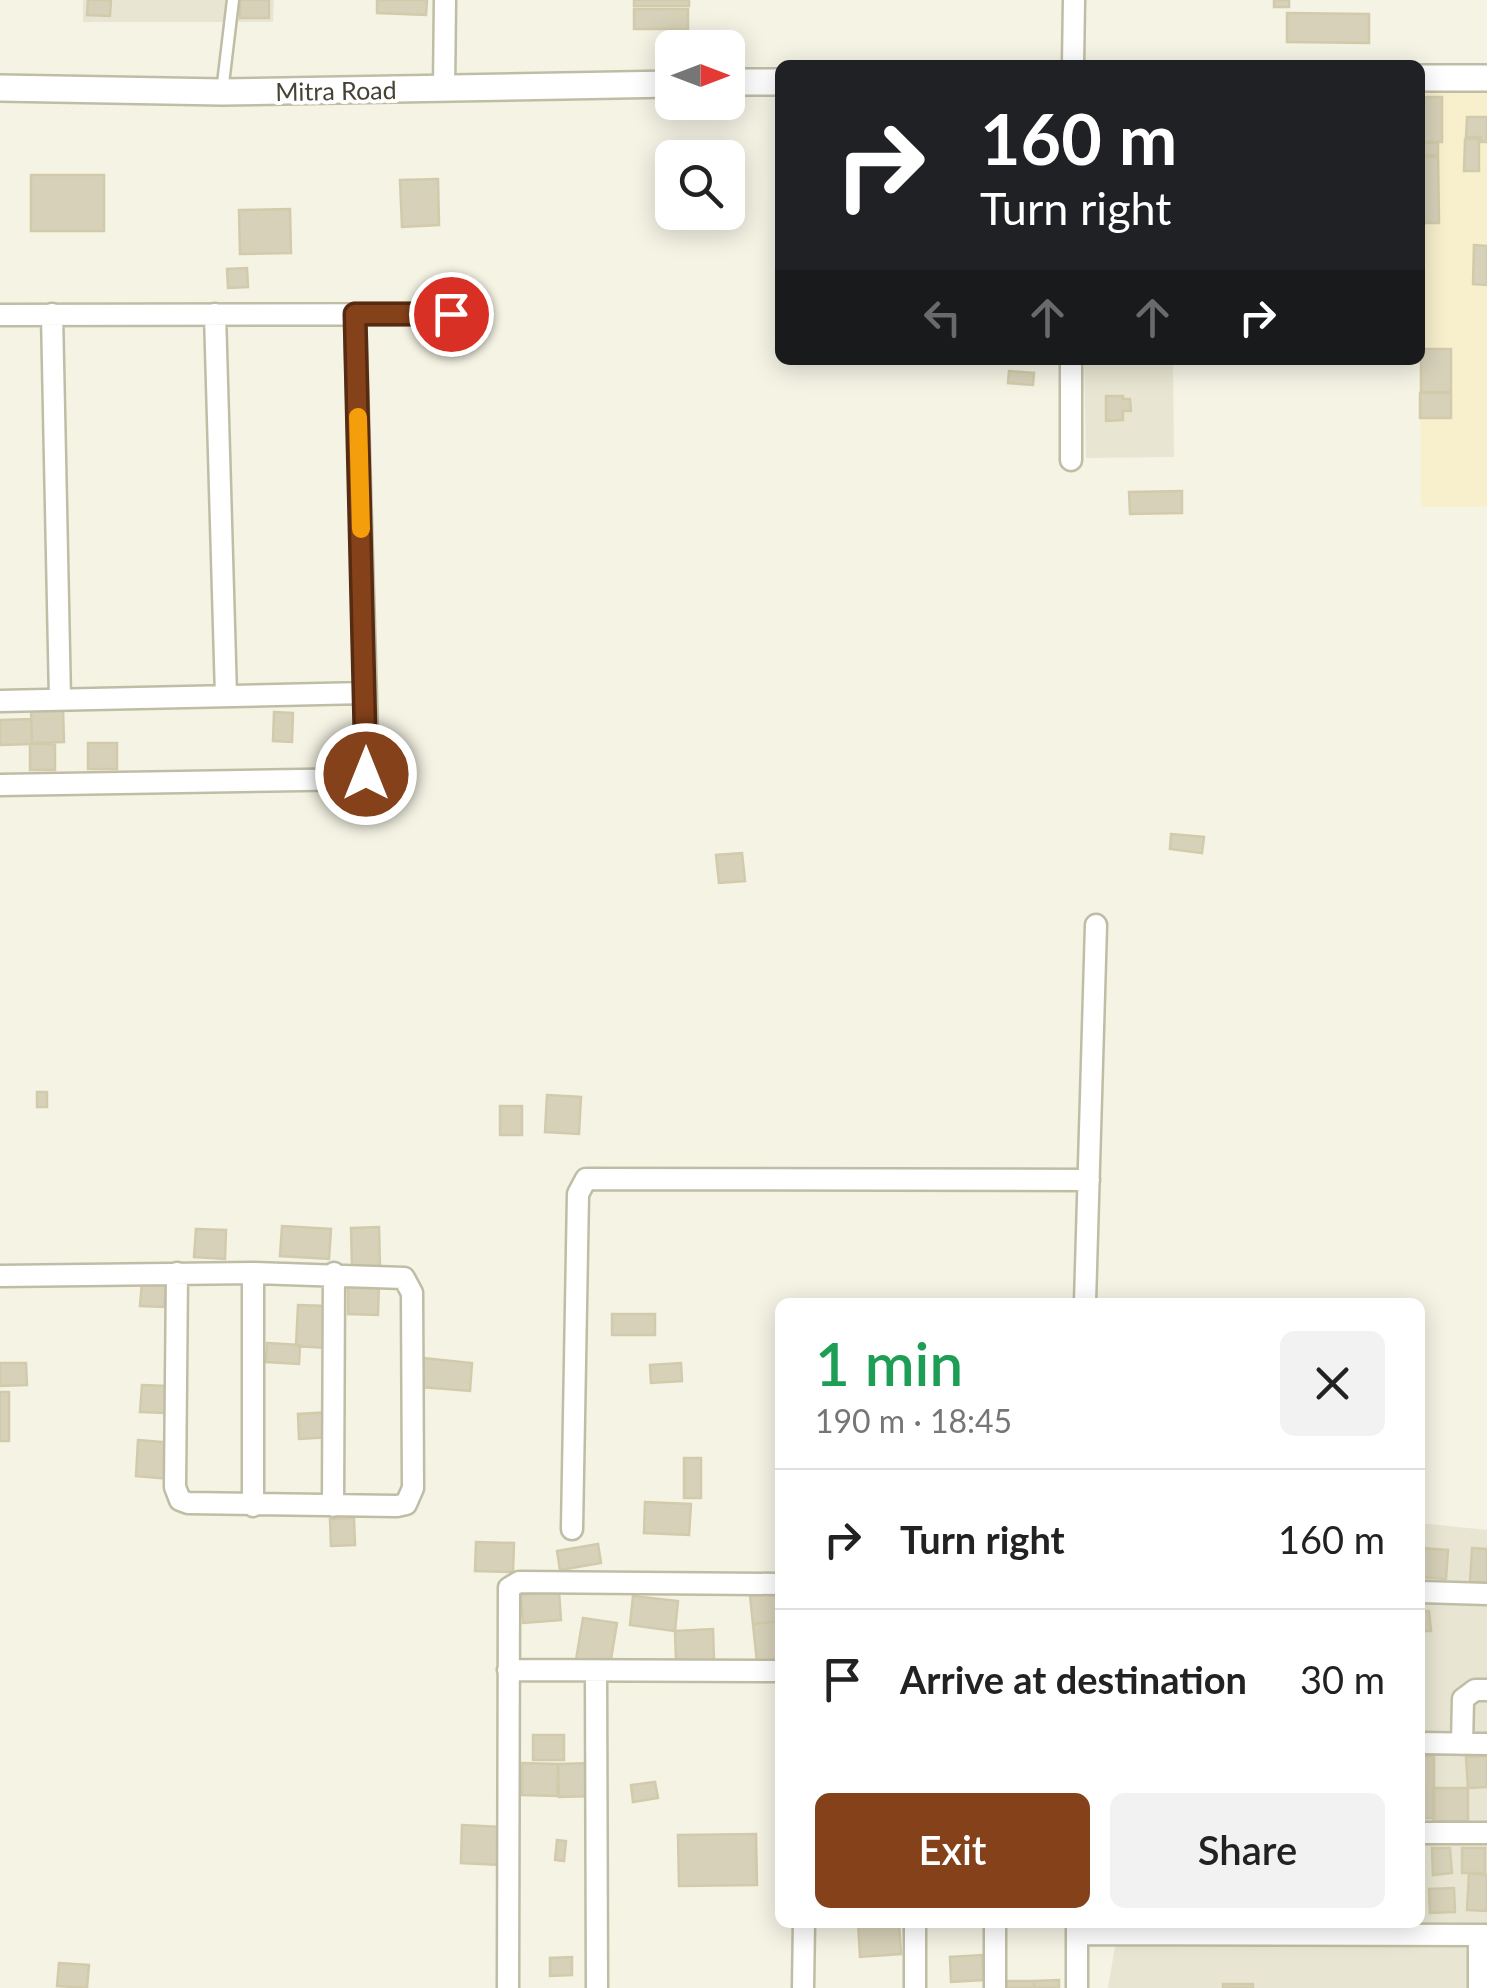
<!DOCTYPE html>
<meta charset="utf-8">
<style>
:root{--surface:#fff;--page:#f2f2f2;--text:#222;--muted:#767676;--line:#e0e0e0;--accent:#85421a}
body{margin:0;font-family:Lato,sans-serif;background:var(--page);color:var(--text);height:100vh;display:flex;flex-direction:column;font-size:38px;white-space:nowrap}
*{box-sizing:border-box;margin:0}
p{font-size:32px;color:var(--muted)}
.icon{flex:none;width:55px;height:55px;fill:none;stroke:currentColor;stroke-width:2;stroke-linecap:round;stroke-linejoin:round}
.map{position:relative;flex:1;overflow:hidden}
.drawer{position:absolute;left:775px;top:1298px;width:650px;height:630px;display:flex;flex-direction:column;background:var(--surface);border-radius:15px;box-shadow:0 5px 25px #0003}
.drawer>*{flex:none}
.banner{position:absolute;left:775px;top:60px;width:650px;height:305px;border-radius:15px;box-shadow:0 5px 25px #0003;background:#202124;color:#fff;overflow:hidden}
.needle{width:65px;rotate:90deg}
.buttons{position:absolute;left:655px;top:30px;display:grid;gap:20px}
.buttons a{display:grid;place-items:center;width:90px;height:90px;border-radius:15px;background:var(--surface);box-shadow:0 5px 25px #0003;font-size:50px}
.pin{position:absolute;display:grid;place-items:center;width:85px;height:85px;color:#fff;margin:-42px;border:5px solid #fff;border-radius:50%;box-shadow:0 2px 10px #0007}
.me{position:absolute;width:110px;margin:-55px;rotate:0deg;stroke-linejoin:round;filter:drop-shadow(0 0 8px #0008)}
.turn{display:flex;align-items:center;gap:35px;height:210px;padding:0 40px;font-size:45px}
.turn .icon{width:130px;height:130px;stroke-width:2.5}
.turn b{display:block;font-size:70px;line-height:85px}
.lanes{display:flex;align-items:center;height:95px;padding:0 40px;background:#0003;justify-content:center;gap:50px;direction:ltr}
.lanes .off{opacity:.35}
.round{display:grid;place-items:center;flex:none;width:105px;height:105px;border-radius:15px;background:var(--page)}
.headline{display:flex;align-items:center;justify-content:space-between;height:170px;padding:0 40px}
h1{font-size:60px;font-weight:600;line-height:75px;color:#1e9e55}
.action{display:flex;gap:20px;margin-top:auto;padding:20px 40px}
.action a{flex:1;height:115px;border-radius:15px;background:var(--accent);color:#fff;font-size:40px;font-weight:600;line-height:115px;text-align:center}
.action a+a{background:var(--page);color:var(--text)}
ul{padding:0;list-style:none}
li{display:flex;align-items:center;gap:30px;height:140px;padding:0 40px;border-top:2px solid var(--line)}
li div{flex:1}
li b{display:block;font-size:38px}
li em{font-style:normal}
.map>svg:first-child{display:block}
.residential{fill:#e8e6d2}
.commercial{fill:#f8efcd}
.building{fill:#d7d1b9;stroke:#d2cbab;stroke-width:2.5}
.lines{fill:none;stroke-linecap:round;stroke-linejoin:round}
.service-casing{stroke:#c0bda6;stroke-width:15}
.minor-casing{stroke:#c0bda6;stroke-width:25}
.tertiary-casing{stroke:#c0bda6;stroke-width:30}
.service{stroke:#fff;stroke-width:10}
.minor{stroke:#fff;stroke-width:20}
.tertiary{stroke:#fff;stroke-width:25}
.route-casing{stroke:#562b11;stroke-width:25}
.route{stroke:#85421a;stroke-width:18}
.slow{stroke:#f59e0b;stroke-width:18}
.labels{text-anchor:middle;stroke-width:8;stroke-linejoin:round;paint-order:stroke}
.street-label{font-size:25px;fill:#474334;stroke:#fff}
</style>
<div class="map">
<svg width="1487" height="1988" viewBox="0 0 1487 1988">
<rect width="100%" height="100%" fill="#f4f3e4"/>
<path class="residential" d="M83 0H274L273 22H83Z
M1084 360H1173L1174 457 1086 458Z
M1420 1523 1487 1530V1988H1108L1119 1923 1420 1922Z"/>
<path class="commercial" d="M1420 84H1487V507H1421Z"/>
<path class="building" d="M88 0H111L110 16 87 15Z
M240 0H269V18H240Z
M377 0H427L426 15 377 13Z
M634 0H689V6H634Z
M1274 0H1289V7H1274Z
M634 9H688V29H634Z
M1287 13 1369 14V43L1287 42Z
M1420 97H1442V142H1420Z
M1467 117H1487V142H1481V137H1466Z
M1465 139H1479V171H1464Z
M1420 143H1438V155H1420Z
M1421 157H1438L1439 223H1422Z
M31 175H104V231H31Z
M438 179 439 225 402 227 400 180Z
M290 209 291 253 240 254 239 210Z
M1474 245 1487 246V285L1473 284Z
M247 268 248 287 228 288 227 269Z
M1421 349H1451V392H1421Z
M1009 371 1034 373 1033 385 1008 383Z
M1420 393H1451V418H1420Z
M1106 396H1123V399H1130L1131 411H1123V420L1106 421Z
M1182 491V513L1130 514 1129 492Z
M63 708 64 742 32 743 31 709Z
M274 712 293 713 292 742 273 741Z
M31 719 32 744 0 745V720Z
M88 743H117V769H88Z
M30 744H55V770H30Z
M1171 834 1204 837 1202 853 1170 849Z
M742 853 745 881 719 883 716 855Z
M37 1092H47V1107H37Z
M547 1095 581 1097 579 1134 545 1132Z
M500 1106H522V1135H500Z
M282 1226 331 1229 329 1259 280 1256Z
M379 1227 380 1267 352 1268 351 1228Z
M196 1229 226 1230 225 1259 194 1257Z
M142 1282 166 1284 164 1307 140 1306Z
M348 1282 379 1283 378 1315 348 1314Z
M298 1305 328 1306 326 1348 296 1346Z
M612 1314H655V1335H612Z
M267 1343 300 1345 299 1364 266 1362Z
M423 1358 472 1363 470 1391 421 1387Z
M0 1363H26L27 1385 0 1386Z
M681 1363 682 1381 651 1383 650 1365Z
M142 1385 167 1386 165 1413 140 1412Z
M0 1392H9V1441H0Z
M330 1412 331 1437 299 1439 298 1414Z
M138 1440 173 1443 170 1479 136 1476Z
M684 1458H701V1498H684Z
M645 1502 691 1504 689 1535 644 1533Z
M354 1518 355 1545 331 1546 330 1519Z
M476 1542 514 1543 513 1572 475 1571Z
M598 1544 601 1563 560 1570 557 1551Z
M1420 1548 1448 1550 1446 1579 1420 1577Z
M1472 1548 1487 1549V1583L1470 1582Z
M559 1591 561 1620 523 1623 521 1595Z
M780 1593V1621L753 1624 750 1596Z
M633 1596 678 1601 675 1631 630 1625Z
M1420 1611H1429L1431 1631H1420Z
M583 1618 617 1623 610 1665 576 1660Z
M780 1621V1660L757 1662 753 1624Z
M713 1629 714 1660 676 1661 675 1631Z
M533 1735H564V1760H533Z
M1420 1756H1434V1818H1420Z
M1487 1756V1787L1468 1788 1466 1757Z
M522 1763 558 1764 557 1796 522 1795Z
M594 1763 595 1796 559 1797 558 1764Z
M655 1782 658 1798 633 1802 631 1785Z
M1433 1788H1468V1821H1433Z
M462 1825 501 1827 500 1865 461 1863Z
M756 1834 757 1885 679 1886 678 1835Z
M557 1840 566 1841 564 1861 555 1860Z
M1432 1848H1450L1452 1873 1433 1875Z
M1462 1848H1485V1873H1462Z
M1469 1873 1487 1875V1911L1467 1910Z
M1454 1888 1455 1912 1430 1913 1429 1889Z
M858 1922H899L901 1954 860 1957Z
M982 1955 984 1980 951 1982 950 1957Z
M572 1957V1975L550 1976V1958Z
M59 1963 89 1965 87 1988 57 1986Z
M1059 1980V1988H1034V1981Z
M1004 1981H1034V1988H1004Z
M1223 1984H1253V1988H1223Z"/>
<g class="lines">
<defs>
<path id="service" d="M222 92 233 0"/>
<path id="minor" d="M1073 65 1074 0
M444 90 445 0
M52 314 60 699
M215 314 226 696
M0 315 451 314
M1071 460V360
M0 701 365 693
M0 785 364 779 368 769 355 314
M0 1276 253 1273 404 1278 412 1293 413 1488 406 1504 397 1506 188 1503 180 1500 175 1487 177 1273
M1085 1302 1096 925
M253 1506V1273
M333 1506 334 1273
M572 1529 578 1194 586 1179 1089 1180
M1420 1592 1487 1594
M508 1670 780 1671
M596 1672 597 1988
M1420 1743 1487 1744
M1462 1744 1463 1699 1475 1690H1487
M1420 1833H1487
M915 1922V1988
M1077 1934 1487 1935
M508 1988 509 1588 519 1582 780 1584
M803 1988 804 1922
M995 1988V1922
M1077 1988V1924
M1479 1988V1935"/>
<path id="tertiary" d="M1420 78H1487
M728 82H780
M0 88 222 92 672 84"/>
</defs>
<use href="#service" class="service-casing"/>
<use href="#minor" class="minor-casing"/>
<use href="#tertiary" class="tertiary-casing"/>
<use href="#service" class="service"/>
<use href="#minor" class="minor"/>
<use href="#tertiary" class="tertiary"/>
</g>
<g class="lines">
<defs>
<path id="route" d="M366 774 355 314H451"/>
</defs>
<use href="#route" class="route-casing"/>
<use href="#route" class="route"/>
<path class="slow" d="M358 417 361 529"/>
</g>
<g class="labels">
<g class="street-label">
<text transform="translate(336 91) rotate(-1)" y="9">Mitra Road</text>
</g>
</g>
</svg>
<div class="buttons">
<a><svg class="needle" viewBox="-14 -14 28 28"><path d="M0-13l5 13h-10z" fill="#e53935"/><path d="M0 13l5-13h-10z" fill="#767676"/></svg></a>
<a><svg class="icon" aria-label="search" viewBox="0 0 24 24"><circle cx="10" cy="10" r="6"/><path d="M15 15l6 6"/></svg></a>
</div>
<div class="pin" style="left:451px;top:314px;background:#d93025"><svg class="icon" aria-label="arrive" viewBox="0 0 24 24"><path d="M6 21V4h12l-3 4 3 4H6"/></svg></div>
<svg class="me" style="left:366px;top:774px" viewBox="-20 -20 40 40"><circle r="17" fill="#85421a" stroke="#fff" stroke-width="3"/><path d="M0-11L8 9 0 5-8 9z" fill="#fff"/></svg>
<div class="banner">
<div class="turn"><svg class="icon" aria-label="right" viewBox="0 0 24 24"><path d="M7 20v-9h11M14 6l5 5-5 5"/></svg><div><b>160 m</b>Turn right</div></div>
<div class="lanes"><svg class="icon off" aria-label="left" viewBox="0 0 24 24"><path d="M17 20v-9H6M10 6l-5 5 5 5"/></svg><svg class="icon off" aria-label="ahead" viewBox="0 0 24 24"><path d="M12 20V5M6 11l6-6 6 6"/></svg><svg class="icon off" aria-label="ahead" viewBox="0 0 24 24"><path d="M12 20V5M6 11l6-6 6 6"/></svg><svg class="icon" aria-label="right" viewBox="0 0 24 24"><path d="M7 20v-9h11M14 6l5 5-5 5"/></svg></div>
</div>
<section class="drawer">
<div class="headline"><div><h1>1 min</h1><p>190 m · 18:45</p></div><a class="round"><svg class="icon" aria-label="close" viewBox="0 0 24 24"><path d="M6 6l12 12M18 6L6 18"/></svg></a></div>
<ul>
<li><svg class="icon" aria-label="right" viewBox="0 0 24 24"><path d="M7 20v-9h11M14 6l5 5-5 5"/></svg><div><b>Turn right</b></div><em>160 m</em></li>
<li><svg class="icon" aria-label="arrive" viewBox="0 0 24 24"><path d="M6 21V4h12l-3 4 3 4H6"/></svg><div><b>Arrive at destination</b></div><em>30 m</em></li>
</ul>
<div class="action"><a>Exit</a><a>Share</a></div>
</section>
</div>
